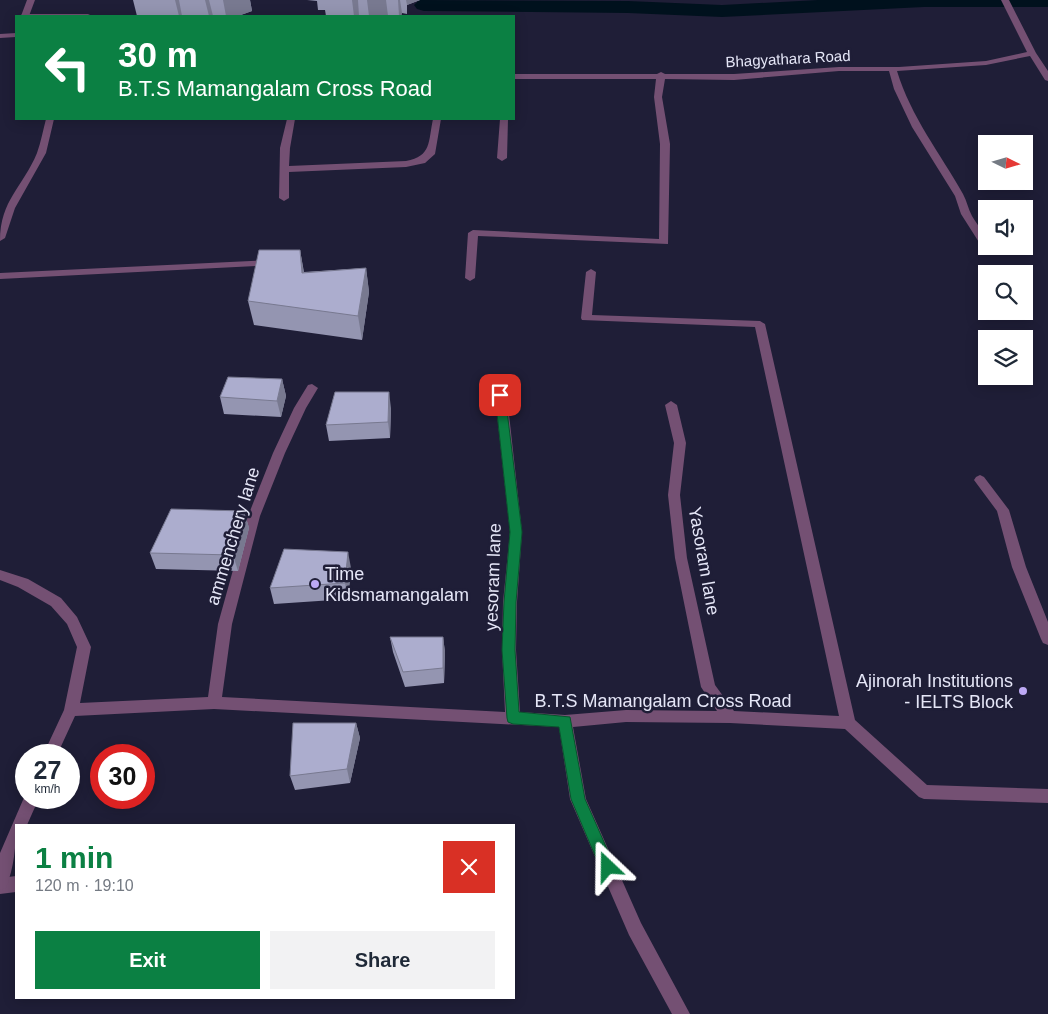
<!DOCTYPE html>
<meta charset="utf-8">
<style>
:root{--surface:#fff;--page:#f2f2f3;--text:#1f2937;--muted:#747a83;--accent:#0b8043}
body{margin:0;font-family:Helvetica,sans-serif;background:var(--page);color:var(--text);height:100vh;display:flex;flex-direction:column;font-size:19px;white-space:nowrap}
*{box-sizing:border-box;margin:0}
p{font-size:16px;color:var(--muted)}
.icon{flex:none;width:28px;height:28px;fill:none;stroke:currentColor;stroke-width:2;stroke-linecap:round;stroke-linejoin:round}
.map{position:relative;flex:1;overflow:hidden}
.panel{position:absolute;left:15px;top:824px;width:500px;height:175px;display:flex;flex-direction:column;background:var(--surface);border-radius:0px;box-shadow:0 2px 12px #0003}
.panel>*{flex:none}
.top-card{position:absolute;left:15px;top:15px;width:500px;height:105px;border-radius:0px;box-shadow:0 2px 12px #0003;background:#0b8043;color:#fff;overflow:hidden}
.needle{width:32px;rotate:95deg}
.tools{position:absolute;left:978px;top:135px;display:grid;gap:10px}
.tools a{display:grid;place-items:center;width:55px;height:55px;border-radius:0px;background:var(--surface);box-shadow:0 2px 12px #0003;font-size:25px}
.speed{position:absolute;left:15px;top:744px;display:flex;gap:10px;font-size:25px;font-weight:700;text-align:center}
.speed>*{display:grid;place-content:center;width:65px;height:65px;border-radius:50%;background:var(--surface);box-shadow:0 2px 12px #0003;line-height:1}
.speed small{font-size:12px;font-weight:400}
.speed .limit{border:8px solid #d22;background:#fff;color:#111}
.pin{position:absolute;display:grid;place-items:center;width:42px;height:42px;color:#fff;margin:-21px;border-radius:10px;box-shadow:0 2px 8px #0006}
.me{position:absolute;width:55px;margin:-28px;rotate:337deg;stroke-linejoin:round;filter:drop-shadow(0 0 4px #0008)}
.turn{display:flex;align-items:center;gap:18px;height:105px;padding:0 20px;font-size:22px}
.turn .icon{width:65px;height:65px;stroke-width:2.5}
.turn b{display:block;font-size:35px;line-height:42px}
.round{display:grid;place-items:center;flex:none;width:52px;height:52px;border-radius:0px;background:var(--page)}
.summary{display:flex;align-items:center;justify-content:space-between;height:85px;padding:0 20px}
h1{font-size:30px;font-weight:700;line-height:38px;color:var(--accent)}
.cta{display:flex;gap:10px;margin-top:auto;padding:10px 20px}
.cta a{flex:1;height:58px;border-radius:0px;background:var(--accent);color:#fff;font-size:20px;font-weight:700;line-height:58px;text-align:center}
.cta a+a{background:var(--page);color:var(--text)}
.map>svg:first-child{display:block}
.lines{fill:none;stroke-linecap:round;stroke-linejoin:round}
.canal{fill:#00111d;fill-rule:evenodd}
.service{fill:#745073;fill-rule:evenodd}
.minor{fill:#745073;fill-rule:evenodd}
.wall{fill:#9495b1}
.shaded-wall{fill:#787990}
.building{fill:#acadce;stroke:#787990}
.route{fill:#0b8043;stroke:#07532c}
.poi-dot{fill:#bda9f5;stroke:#1f1e37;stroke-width:2}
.labels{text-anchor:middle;stroke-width:5;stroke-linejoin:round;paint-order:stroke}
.far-street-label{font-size:15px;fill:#e5e6f7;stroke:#1f1e37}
.street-label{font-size:18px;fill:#e5e6f7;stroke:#1f1e37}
.poi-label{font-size:18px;fill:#e5e6f7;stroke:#1f1e37;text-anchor:start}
</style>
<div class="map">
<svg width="1048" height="1014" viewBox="0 0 1048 1014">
<rect width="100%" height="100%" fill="#1f1e37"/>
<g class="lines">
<path class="canal" d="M419 0 628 1 722 5 818 0H1048V7H924L722 17 628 13 424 11 417 9 414 5Z"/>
<path class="service" d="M22 14H88L92 16H21Z
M272 260 276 261V265L0 279V273Z
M16 876V892L0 894V878Z"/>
<path class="minor" d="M27 0H35L29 16H21Z
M1001 0H1009L1036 53 1048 71V81L1045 80 1030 56 986 65 897 71C911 117 940 153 963 194 967 201 968 209 972 216 978 226 986 234 986 246L990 247H982L961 214 955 196 912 127 894 89 889 71H839L734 80 665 79 662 97 670 144 668 244 478 236 475 278 470 281 465 278 468 233 473 230 659 239 660 144 654 97 656 79H514V74H657L661 72 665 74H734L839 67H899L986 61 1027 52Z
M16 33V37L0 38V34Z
M46 119H54L46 153 15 208 5 238 0 241C0 200 23 187 37 153 41 142 43 130 46 119Z
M287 119H295L290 148 289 166 406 161C432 156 428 142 433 119H441L435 154 425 163 406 167 289 172V198L284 201 279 198 280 148Z
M500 119H508L507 158 502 161 497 158Z
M591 269 596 272 592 315 760 321 765 324 855 720 927 785 1048 789V803L924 799 919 797 845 729 730 723 626 722 573 727 586 799 641 923 690 1014H672L629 935 570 799 559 727 214 709 75 716 57 755H43L64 710 77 647 67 624 51 606 18 587 0 580V570L28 579 61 598 77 617 91 647 80 703 208 697 218 624 248 516 273 453 294 408 308 385 312 384 318 388 306 408 285 453 260 516 232 624 222 697 505 712 502 650 503 602 510 532 493 378 499 374 505 378 522 532 517 602 516 650 520 712 565 715 626 710 717 711 701 687 675 558 668 495 674 443 665 405 671 401 677 405 686 443 680 495 687 558 715 685 734 711 839 716 755 327 582 320 581 318 586 272Z
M980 475 984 477 1009 510 1026 567 1048 622V645L1043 643 1041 639 1012 567 997 511 974 480 976 477Z
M26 793V798H39L27 825H16C16 847 14 867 6 888L0 890V853Z"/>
</g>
<path class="wall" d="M133 0H250L252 11 238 16H137Z
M307 0H420L407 5V14L402 13 401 16H326L325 10H318L317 1Z
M300 250 304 272 366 268 369 292 362 340 254 325 248 301Z
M282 379 286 396 281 417 224 414 220 397Z
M391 408 390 438 329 441 326 425Z
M244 511 249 528 238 571 156 569 150 553Z
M351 568 348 599 274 604 270 588Z
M390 637H443L445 652 444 683 405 687 393 652Z
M356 723 360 738 350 783 295 790 290 776Z"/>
<path class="shaded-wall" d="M175 0H179L182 16H179Z
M205 0H209L213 16H209Z
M223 0H250L252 11 238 16H226Z
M352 0H358L359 16H354Z
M367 0H386L388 16H369Z
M398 0H400L402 13 401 16H399Z
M406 0H420L407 5Z
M300 250 304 274 302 273Z
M366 268 369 292 362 340 358 316Z
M282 379 286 396 281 417 277 401Z
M389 392 391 408 390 438 388 422Z
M244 511 249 528 238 571 233 555Z
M348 552 351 568 348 599 345 583Z
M443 637 445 652 444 683 443 668Z
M356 723 360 738 350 783 347 769Z"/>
<path class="building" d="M259 250H300L302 273 366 268 358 316 248 301Z
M228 377 282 379 277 401 220 397Z
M335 392H389L388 422 326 425Z
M171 509 244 511 233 555 150 553Z
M284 549 348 552 345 583 270 588Z
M390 637H443V668L403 672Z
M293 723H356L347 769 290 776Z"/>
<path class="route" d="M500 391 505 395 522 532 516 602 515 650 519 712 570 717 585 799 615 867 613 872 608 874 602 872 571 799 559 727 513 724 508 722 507 718 502 650 504 602 510 532 495 395Z"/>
<g class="poi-dot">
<circle cx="315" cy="584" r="5"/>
<circle cx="1023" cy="691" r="5"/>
</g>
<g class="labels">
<g class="far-street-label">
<text transform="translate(788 59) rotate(-3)" y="5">Bhagyathara Road</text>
</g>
<g class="street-label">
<text transform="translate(233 536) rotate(-73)" y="6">ammenchery lane</text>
<text transform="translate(704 561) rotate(80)" y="6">Yasoram lane</text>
<text transform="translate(493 577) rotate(-88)" y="6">yesoram lane</text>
<text x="663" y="707">B.T.S Mamangalam Cross Road</text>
</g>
<g class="poi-label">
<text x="325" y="580">Time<tspan x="325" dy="21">Kidsmamangalam</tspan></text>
<text x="1013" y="687" text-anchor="end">Ajinorah Institutions<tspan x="1013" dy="21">- IELTS Block</tspan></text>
</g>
</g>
</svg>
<div class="tools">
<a><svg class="needle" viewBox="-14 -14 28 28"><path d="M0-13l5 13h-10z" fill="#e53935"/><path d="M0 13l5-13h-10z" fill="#747a83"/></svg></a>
<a><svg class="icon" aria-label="sound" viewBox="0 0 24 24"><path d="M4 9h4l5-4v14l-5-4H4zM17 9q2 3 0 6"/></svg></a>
<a><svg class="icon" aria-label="search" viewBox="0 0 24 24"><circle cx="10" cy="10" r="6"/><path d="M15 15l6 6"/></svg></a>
<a><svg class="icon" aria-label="layers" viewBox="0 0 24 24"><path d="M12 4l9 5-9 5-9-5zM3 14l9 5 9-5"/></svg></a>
</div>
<div class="speed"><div>27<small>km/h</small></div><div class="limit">30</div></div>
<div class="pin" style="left:500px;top:395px;background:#d93025"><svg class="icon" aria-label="arrive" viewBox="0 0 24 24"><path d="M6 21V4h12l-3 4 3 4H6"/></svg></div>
<svg class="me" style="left:608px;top:867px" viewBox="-20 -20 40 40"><path d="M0-17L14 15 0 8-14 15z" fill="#0b8043" stroke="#fff" stroke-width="4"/></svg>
<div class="top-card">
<div class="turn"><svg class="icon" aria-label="left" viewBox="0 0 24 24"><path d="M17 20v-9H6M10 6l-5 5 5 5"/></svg><div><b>30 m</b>B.T.S Mamangalam Cross Road</div></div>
</div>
<section class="panel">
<div class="summary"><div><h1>1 min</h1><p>120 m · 19:10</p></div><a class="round" style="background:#d93025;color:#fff"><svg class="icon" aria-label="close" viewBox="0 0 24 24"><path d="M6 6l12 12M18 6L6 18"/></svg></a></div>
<div class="cta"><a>Exit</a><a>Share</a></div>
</section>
</div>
